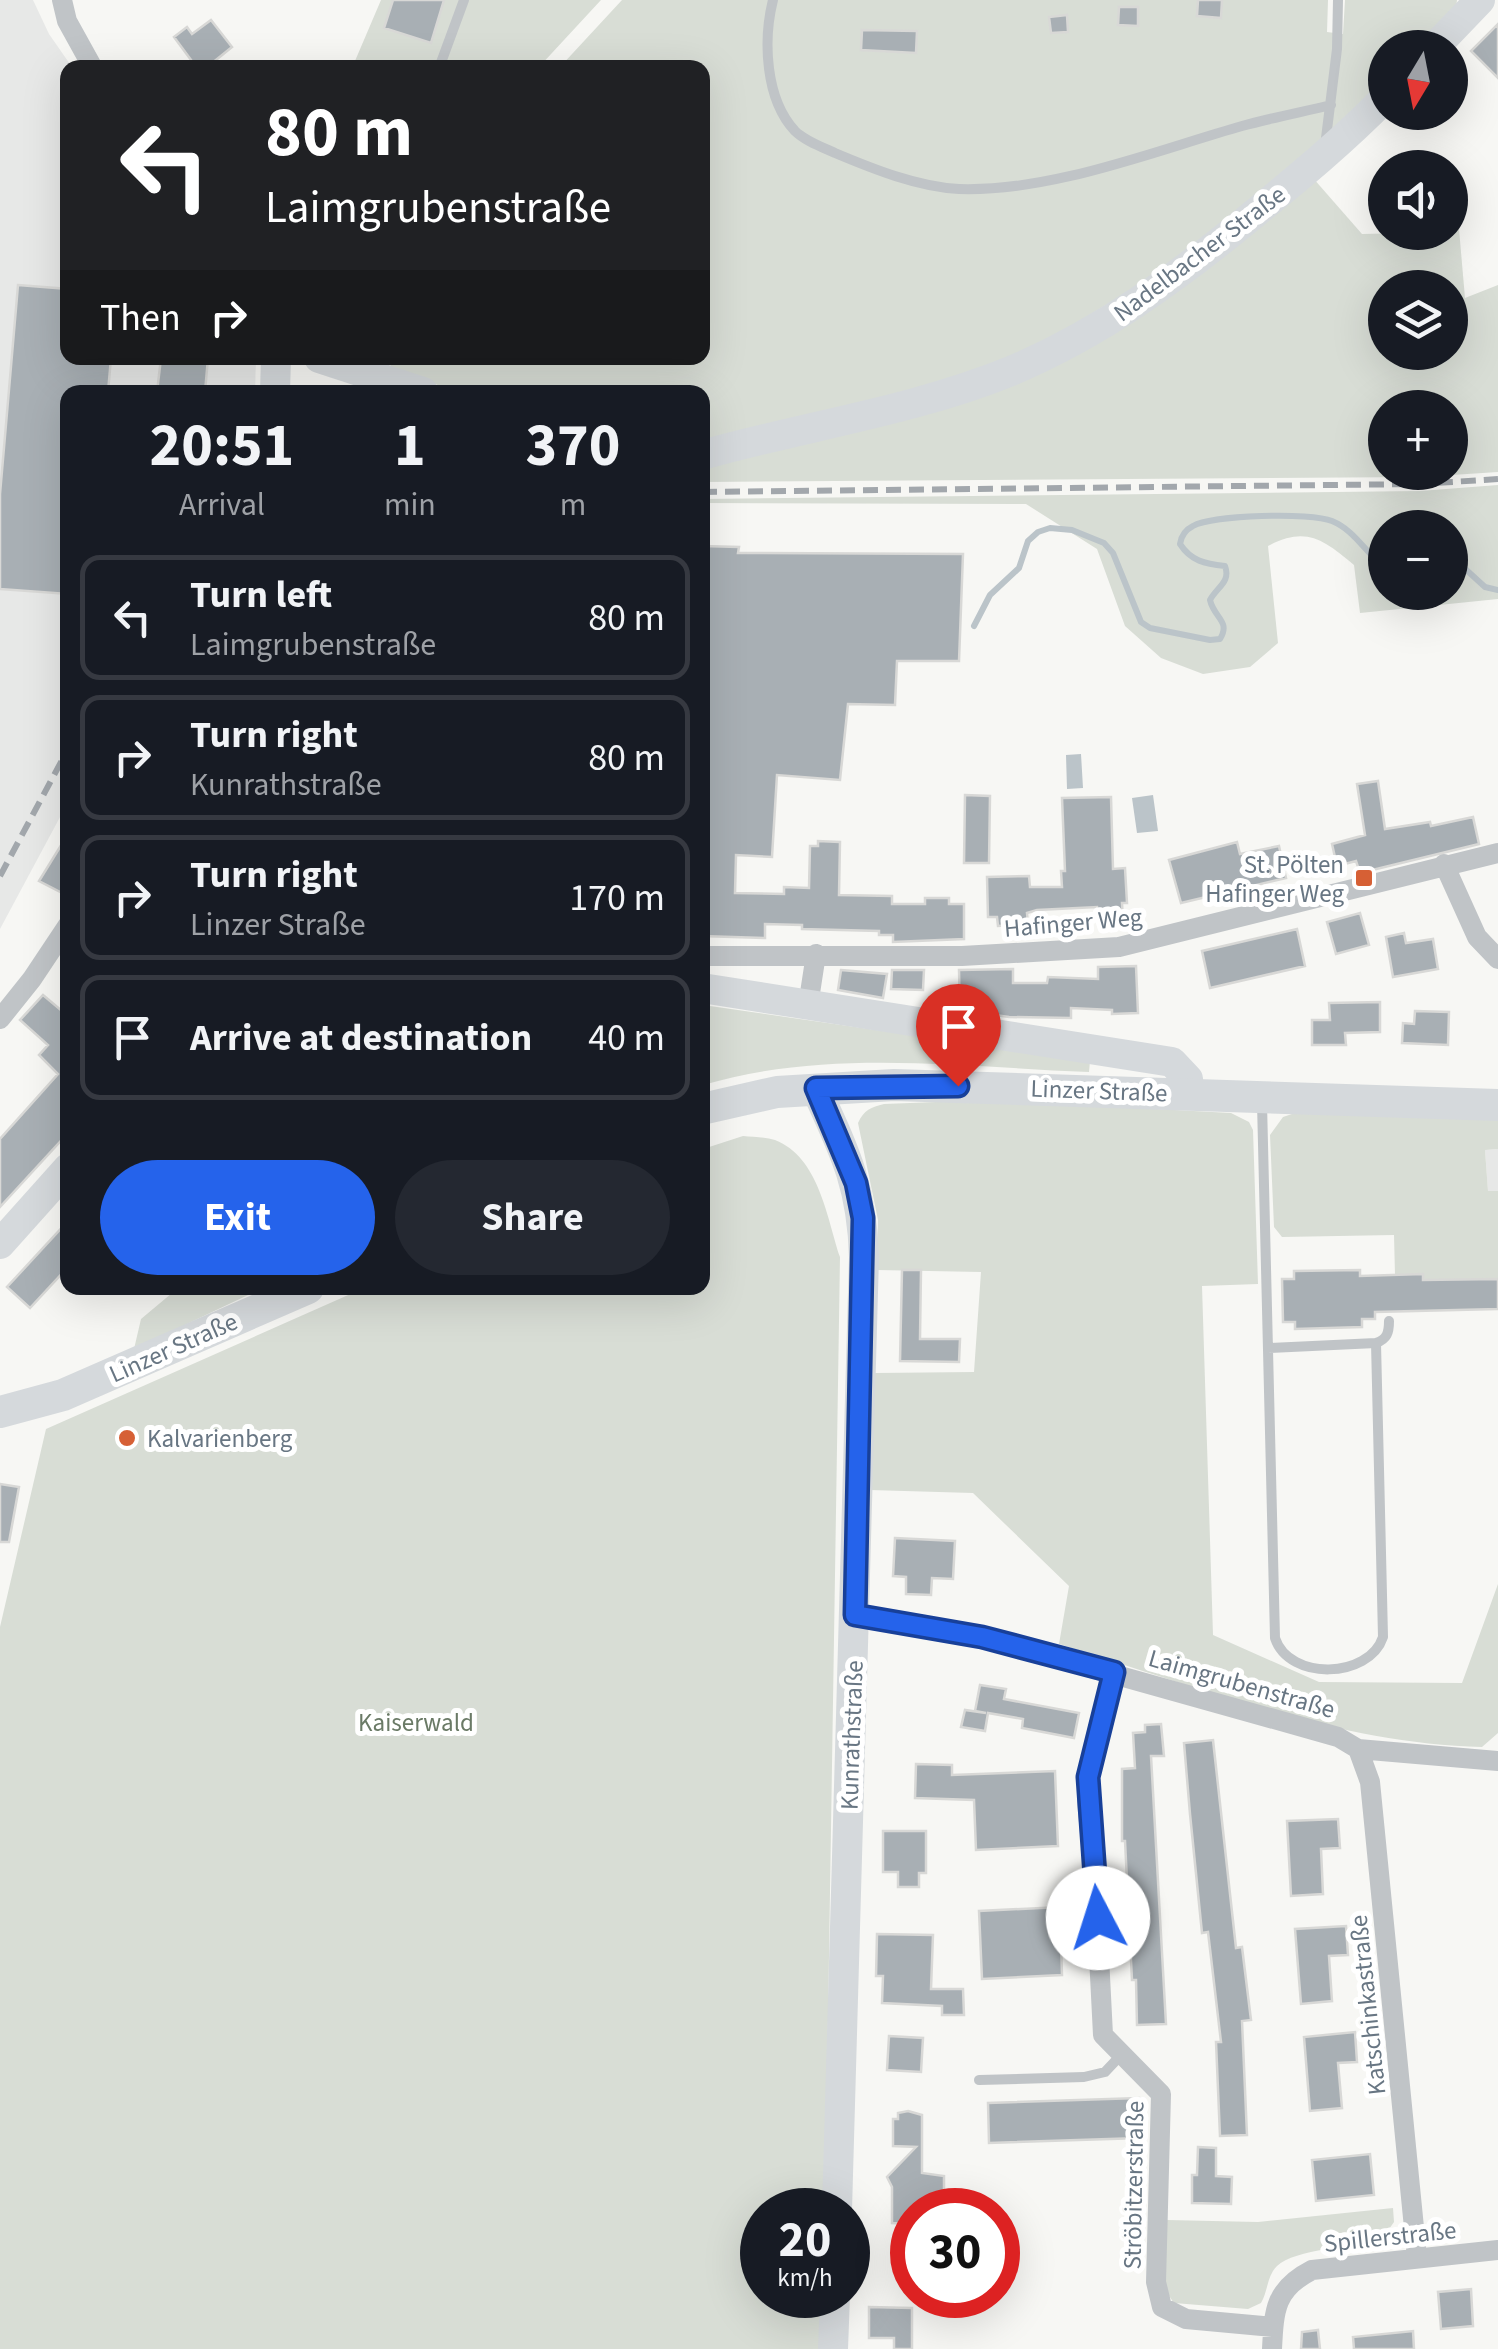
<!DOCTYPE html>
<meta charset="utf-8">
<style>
:root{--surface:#171b24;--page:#242831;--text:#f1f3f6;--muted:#9ea1a6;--line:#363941;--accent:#2563eb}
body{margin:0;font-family:"Source Sans 3",sans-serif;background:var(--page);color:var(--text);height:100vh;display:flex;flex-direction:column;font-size:38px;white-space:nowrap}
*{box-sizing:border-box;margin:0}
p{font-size:32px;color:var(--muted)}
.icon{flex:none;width:55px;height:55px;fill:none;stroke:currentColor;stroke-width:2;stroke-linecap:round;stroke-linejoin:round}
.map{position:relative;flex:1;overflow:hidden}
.details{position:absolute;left:60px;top:385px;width:650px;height:910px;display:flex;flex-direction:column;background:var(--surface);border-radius:20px;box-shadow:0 10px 40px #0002}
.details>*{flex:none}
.guide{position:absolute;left:60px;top:60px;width:650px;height:305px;border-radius:20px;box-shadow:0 10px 40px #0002;background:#202124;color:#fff;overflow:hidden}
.needle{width:65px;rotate:190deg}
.buttons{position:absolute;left:1368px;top:30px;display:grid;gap:20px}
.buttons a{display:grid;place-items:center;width:100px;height:100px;border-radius:50%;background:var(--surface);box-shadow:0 10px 40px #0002;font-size:50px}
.speed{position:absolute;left:740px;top:2188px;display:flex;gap:20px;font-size:50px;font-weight:700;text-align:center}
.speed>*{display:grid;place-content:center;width:130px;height:130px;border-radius:50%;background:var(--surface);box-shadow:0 10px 40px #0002;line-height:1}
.speed small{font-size:25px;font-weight:400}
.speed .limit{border:15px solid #d22;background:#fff;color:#111}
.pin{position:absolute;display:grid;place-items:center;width:85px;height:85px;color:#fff;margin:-102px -42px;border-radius:50% 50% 50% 0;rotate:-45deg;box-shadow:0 0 10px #0007}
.pin .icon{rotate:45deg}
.me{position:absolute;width:110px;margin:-55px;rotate:355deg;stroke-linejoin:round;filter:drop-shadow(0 0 8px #0008)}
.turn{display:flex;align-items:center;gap:35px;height:210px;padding:0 40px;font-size:45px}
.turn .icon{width:130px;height:130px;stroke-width:2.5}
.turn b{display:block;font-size:70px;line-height:85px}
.then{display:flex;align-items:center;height:95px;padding:0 40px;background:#0003;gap:20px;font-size:38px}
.eta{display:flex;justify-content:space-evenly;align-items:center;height:170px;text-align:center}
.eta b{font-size:60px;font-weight:700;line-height:70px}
.primary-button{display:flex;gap:20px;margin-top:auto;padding:20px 40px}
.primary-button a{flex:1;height:115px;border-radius:60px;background:var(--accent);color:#fff;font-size:40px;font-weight:700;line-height:115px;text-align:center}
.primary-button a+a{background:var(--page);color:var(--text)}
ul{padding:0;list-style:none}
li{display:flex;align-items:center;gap:30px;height:125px;margin:0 20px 15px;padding:0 20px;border:5px solid var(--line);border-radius:20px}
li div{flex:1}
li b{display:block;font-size:38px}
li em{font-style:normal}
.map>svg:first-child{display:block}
.built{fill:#e7e8e7}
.green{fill:#d8ddd5;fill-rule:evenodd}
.water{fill:#bbc4c9}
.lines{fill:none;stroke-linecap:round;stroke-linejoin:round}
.stream{stroke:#bbc4c9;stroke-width:6}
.building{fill:#a8afb4;stroke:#d8d8d6;stroke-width:2.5}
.lane{stroke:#c0c4c7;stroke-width:10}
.street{stroke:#c0c4c7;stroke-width:20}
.secondary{stroke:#d5d9dc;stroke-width:30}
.primary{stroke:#d5d9dc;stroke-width:32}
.rail{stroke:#a2a7ac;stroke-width:6;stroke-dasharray:15 8;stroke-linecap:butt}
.route-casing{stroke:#184099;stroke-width:25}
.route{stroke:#2563eb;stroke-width:18}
.poi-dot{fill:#d66035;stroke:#fff;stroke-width:4}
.labels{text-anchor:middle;stroke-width:10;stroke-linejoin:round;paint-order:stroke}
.street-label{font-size:25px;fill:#687683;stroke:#fff}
.poi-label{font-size:25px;fill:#687683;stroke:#fff;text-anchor:end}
.park-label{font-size:25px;fill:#6a7a66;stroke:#fff}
</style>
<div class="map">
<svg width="1498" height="2349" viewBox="0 0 1498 2349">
<rect width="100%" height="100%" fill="#f7f7f4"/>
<path class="built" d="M0 0H33L49 34 72 67 68 68V358H256L255 392H68L67 804 0 929Z
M1498 1149V1191H1488L1485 1150Z"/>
<path class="green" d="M381 0H601L539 67 352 68Z
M622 0H1328L1327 32 1343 34 1345 0H1457L1456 8 1421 47 1385 48V85L1330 139 1104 313 974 373 703 443 702 392H459L389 369 394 358H702V68L560 67Z
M1313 178 1362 234 1450 232V229H1459L1465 298 1498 285V472L1421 477 703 482V465L941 406ZM1385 288H1450V352H1385ZM1385 408H1450V472H1385Z
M1498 485V599L1360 613 1354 565C1323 539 1306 526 1268 546L1278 643 1250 667 1203 674 1161 658 1125 626 1097 549 1026 504 702 503 703 499 1420 491ZM1385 528H1450V592H1385Z
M703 1005 1090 1061 1089 1072C961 1067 827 1048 703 1085Z
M988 1100 1231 1113 1249 1122 1253 1130 1258 1284 1202 1286 1213 1635 1319 1682 1462 1683 1498 1584V1733L1482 1747C1337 1744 1196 1686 1059 1644L1069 1586 973 1493 870 1490 875 1373 974 1372 981 1272 877 1270 878 1220 858 1123C864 1110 871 1107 884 1104Z
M1298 1112 1498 1118V1149L1485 1150 1488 1191H1498V1279L1406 1281 1405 1275H1395L1394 1235 1282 1237 1274 1227 1270 1135 1283 1117Z
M743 1136C754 1137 766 1137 775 1140 819 1157 827 1218 840 1257L825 2210H762V2295H823L821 2349H0V1627L46 1429 364 1288H702L703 1149Z
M178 1288H263L134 1349 141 1319Z
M1393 2208 1394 2222 1380 2242C1355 2246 1295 2249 1277 2266 1267 2276 1268 2291 1261 2303L1248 2309 1174 2303 1162 2286 1167 2220 1258 2222Z"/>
<path class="water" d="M1081 754 1083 788 1067 789 1066 755Z
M1153 795 1158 831 1137 833 1132 798Z"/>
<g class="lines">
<path class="stream" d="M1450 555 1485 587 1498 590
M974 626 990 595 1019 568 1028 541 1038 532 1050 528 1072 530 1104 543 1113 553 1141 622 1150 628 1210 640 1220 639C1231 621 1214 618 1210 600 1217 587 1231 582 1225 566 1205 564 1191 561 1180 544 1181 537 1185 530 1193 526 1212 515 1311 512 1332 521 1356 531 1365 553 1385 567"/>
</g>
<path class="building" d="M393 0H444L431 43 384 28Z
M1198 0H1222L1221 18 1197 16Z
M1119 7H1138V26L1118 25Z
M1067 15 1068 32 1051 33 1049 17Z
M211 20 232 47 206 68H197L174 37 187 27 192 34Z
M1498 24V78L1471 51Z
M862 30 917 31 916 53 861 50Z
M18 285 68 289V358H111L108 392H68V594L0 589V494Z
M161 358H208L205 392H157Z
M702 546 739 547 738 553 963 554 959 661H897L895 705 848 704 840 780 777 775 772 857 736 855 735 893 784 894V887L809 888 810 846H818V841L840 842 839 895 892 896V904H925V898H949V904H964V939L893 942V935H879V931L802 929V925L765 924V938L702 936Z
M1378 781 1385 829 1430 822 1431 826 1473 817 1479 844 1360 873 1356 861 1337 866 1332 844 1365 835 1357 784Z
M965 795 990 796 989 863H964Z
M1111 797 1113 869 1125 868 1127 903H1122L1123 921 1098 922 1097 907 1037 910 1027 913 1028 924 998 926 997 917H988L987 877 1029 876 1030 887H1062L1061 871H1065L1062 798Z
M68 834V896L39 881Z
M1237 842 1240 854 1279 846 1286 878 1181 903 1169 860Z
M1360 913 1369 945 1336 954 1327 922Z
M1297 929 1305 966 1210 988 1202 951Z
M1404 933 1406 943 1433 939 1438 969 1393 977 1386 937Z
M1136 966 1138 1013 1112 1014V1010L1071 1008V1018L1009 1017 960 1010 959 970 1013 969V983H1047L1048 977 1098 979V967Z
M841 970 887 974 883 998 838 990Z
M892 970H924L923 990 891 989Z
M43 995 68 1016V1133L0 1207V1139L58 1074 39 1055 48 1045 20 1020Z
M1380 1002V1032L1345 1033 1346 1045H1312V1020H1330L1329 1003Z
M1415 1011 1449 1012 1448 1045 1402 1043 1403 1023 1414 1024Z
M68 1221V1267L30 1308 7 1287Z
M902 1270H921L920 1339H960L959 1362 900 1361Z
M1360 1270V1276L1423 1274V1280L1498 1279V1309L1375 1312V1319H1362V1327L1295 1329V1322H1283L1282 1279H1294V1271Z
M0 1484 19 1487 9 1542H0Z
M895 1538 955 1541 953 1579 932 1578 931 1595 906 1594V1577L893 1576Z
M980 1685 1006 1689 1004 1699 1079 1713 1074 1738 1022 1728 1023 1719 988 1713 985 1731 961 1727 965 1710 986 1713 975 1711Z
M1161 1724 1164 1756H1151L1166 2024 1137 2025 1136 1980H1132L1125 1841H1122V1769L1135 1768 1133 1733 1145 1732V1725Z
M1213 1740 1236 1948 1242 1947 1251 2020 1242 2021 1247 2135 1220 2136 1216 2042H1221L1208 1932 1202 1933 1190 1814 1184 1743Z
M916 1764 952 1765V1775L1055 1771 1058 1846 976 1850 974 1800 915 1798Z
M1338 1819 1340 1848 1321 1849 1323 1894 1291 1896 1287 1821Z
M883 1831H926V1873H919V1887H898V1872H883Z
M1060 1907 1062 1975 982 1979 979 1911Z
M1346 1926 1348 1955 1329 1956 1332 2001 1301 2004 1295 1929Z
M877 1934 933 1935 931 1989H963L964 2015H942V2006L882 2003 883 1976H876Z
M1355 2032 1357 2062 1338 2063 1342 2108 1310 2111 1304 2037Z
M889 2036 923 2038 921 2072 887 2070Z
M1139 2098 1140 2138 989 2143 988 2103Z
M908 2111 922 2115V2173L944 2176V2210H912V2224L892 2223V2187L887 2177 916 2147 893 2146V2119H898V2113Z
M1198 2147 1216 2148V2176L1232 2177 1231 2204 1192 2203V2175H1197Z
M1370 2154 1374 2195 1316 2201 1312 2160Z
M1471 2289 1473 2326 1441 2329 1438 2292Z
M869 2307 912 2308V2349H894V2338H869Z
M1318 2330 1320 2349H1301L1302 2332Z
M1413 2331 1414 2349H1354L1353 2337Z"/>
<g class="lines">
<path class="lane" d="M773 0C763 40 765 99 795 131 805 141 822 147 835 153 873 169 918 187 959 189 1052 192 1154 151 1242 126 1271 118 1302 112 1331 105
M439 68 464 0
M1325 146 1337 49 1338 0
M1262 1103 1275 1638C1289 1681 1369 1679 1383 1637L1376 1343
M1268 1348 1376 1343C1387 1339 1389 1333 1389 1321
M979 2080 1084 2077 1105 2072 1122 2054"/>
<path class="street" d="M62 0 67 21 93 68
M1444 864 1477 937 1498 959
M702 956H962L1119 947 1498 853
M808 1006 816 954
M0 1019 32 979 68 925
M855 1615 981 1637 1338 1737 1358 1749 1498 1761
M1114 1672 1088 1777 1087 1801 1096 1897 1103 2035 1161 2094 1156 2282 1162 2307 1186 2319 1273 2327
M1358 1749 1370 1782 1417 2258
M1272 2349C1274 2309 1275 2289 1312 2270L1498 2250"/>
<path class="secondary" d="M1434 48 1480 0
M319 358 423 392
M275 392 276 358
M702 455C805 426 913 411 1011 371 1101 333 1179 276 1254 214 1299 177 1344 140 1385 98
M702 988 1172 1062 1188 1079 1189 1093
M816 1089C845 1152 862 1186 864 1257L837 2210
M0 1244 68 1168
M833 2349 835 2295"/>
<path class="primary" d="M702 1109 777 1092 894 1085 1498 1105
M0 1412 63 1395 308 1288"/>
<path class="rail" d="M702 492 1420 484 1498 479
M0 876 68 749"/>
</g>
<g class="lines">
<defs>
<path id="route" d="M958 1086 816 1088 856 1183 863 1218 855 1615 982 1637 1114 1672 1088 1777 1098 1918"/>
</defs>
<use href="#route" class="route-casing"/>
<use href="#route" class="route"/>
</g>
<g class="poi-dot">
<rect x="1354" y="868" width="20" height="20" rx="5"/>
<circle cx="127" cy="1438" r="10"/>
</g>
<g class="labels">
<g class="street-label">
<text transform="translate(1199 253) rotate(-37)" y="9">Nadelbacher Straße</text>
<text transform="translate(1073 922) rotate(-5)" y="9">Hafinger Weg</text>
<text transform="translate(1099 1090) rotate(2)" y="9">Linzer Straße</text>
<text transform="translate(173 1347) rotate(-24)" y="9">Linzer Straße</text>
<text transform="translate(1242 1683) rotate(16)" y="9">Laimgrubenstraße</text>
<text transform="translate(851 1735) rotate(-88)" y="9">Kunrathstraße</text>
<text transform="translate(1367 2005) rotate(-96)" y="9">Katschinkastraße</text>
<text transform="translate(1133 2185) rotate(-89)" y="9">Ströbitzerstraße</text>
<text transform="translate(1390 2236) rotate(-6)" y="9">Spillerstraße</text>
</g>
<g class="poi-label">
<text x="1344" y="873">St. Pölten<tspan x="1344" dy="29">Hafinger Weg</tspan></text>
<text x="147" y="1447" text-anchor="start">Kalvarienberg</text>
</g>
<g class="park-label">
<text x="416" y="1731">Kaiserwald</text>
</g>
</g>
</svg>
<div class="buttons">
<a><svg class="needle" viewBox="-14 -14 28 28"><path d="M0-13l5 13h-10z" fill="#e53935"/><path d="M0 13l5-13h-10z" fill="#9ea1a6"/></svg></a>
<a><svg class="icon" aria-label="sound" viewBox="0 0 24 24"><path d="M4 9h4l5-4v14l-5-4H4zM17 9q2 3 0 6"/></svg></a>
<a><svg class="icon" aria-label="layers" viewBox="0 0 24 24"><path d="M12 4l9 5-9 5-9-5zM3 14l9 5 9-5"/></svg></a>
<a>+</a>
<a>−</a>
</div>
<div class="speed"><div>20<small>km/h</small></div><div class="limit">30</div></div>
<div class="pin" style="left:958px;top:1086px;background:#d93025"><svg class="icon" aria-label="arrive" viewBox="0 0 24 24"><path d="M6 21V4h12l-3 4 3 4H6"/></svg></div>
<svg class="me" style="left:1098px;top:1918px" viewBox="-20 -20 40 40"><circle r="19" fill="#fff"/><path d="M0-13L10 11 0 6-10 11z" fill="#2563eb"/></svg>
<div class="guide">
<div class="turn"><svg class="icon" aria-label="left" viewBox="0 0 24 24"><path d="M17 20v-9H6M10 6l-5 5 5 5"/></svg><div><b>80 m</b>Laimgrubenstraße</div></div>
<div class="then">Then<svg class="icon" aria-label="right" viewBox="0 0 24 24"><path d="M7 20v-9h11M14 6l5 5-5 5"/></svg></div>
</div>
<section class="details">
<div class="eta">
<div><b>20:51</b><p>Arrival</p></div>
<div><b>1</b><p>min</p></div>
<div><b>370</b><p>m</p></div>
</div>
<ul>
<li><svg class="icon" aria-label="left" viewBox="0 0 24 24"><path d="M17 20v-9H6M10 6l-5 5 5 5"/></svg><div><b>Turn left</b><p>Laimgrubenstraße</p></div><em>80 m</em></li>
<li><svg class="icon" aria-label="right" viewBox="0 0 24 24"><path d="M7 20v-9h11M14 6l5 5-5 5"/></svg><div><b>Turn right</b><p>Kunrathstraße</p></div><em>80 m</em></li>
<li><svg class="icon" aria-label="right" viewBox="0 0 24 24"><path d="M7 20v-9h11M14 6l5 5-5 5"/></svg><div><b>Turn right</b><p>Linzer Straße</p></div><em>170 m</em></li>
<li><svg class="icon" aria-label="arrive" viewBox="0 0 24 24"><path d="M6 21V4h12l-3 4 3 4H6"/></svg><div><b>Arrive at destination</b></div><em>40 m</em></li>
</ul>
<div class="primary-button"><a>Exit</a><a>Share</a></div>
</section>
</div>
